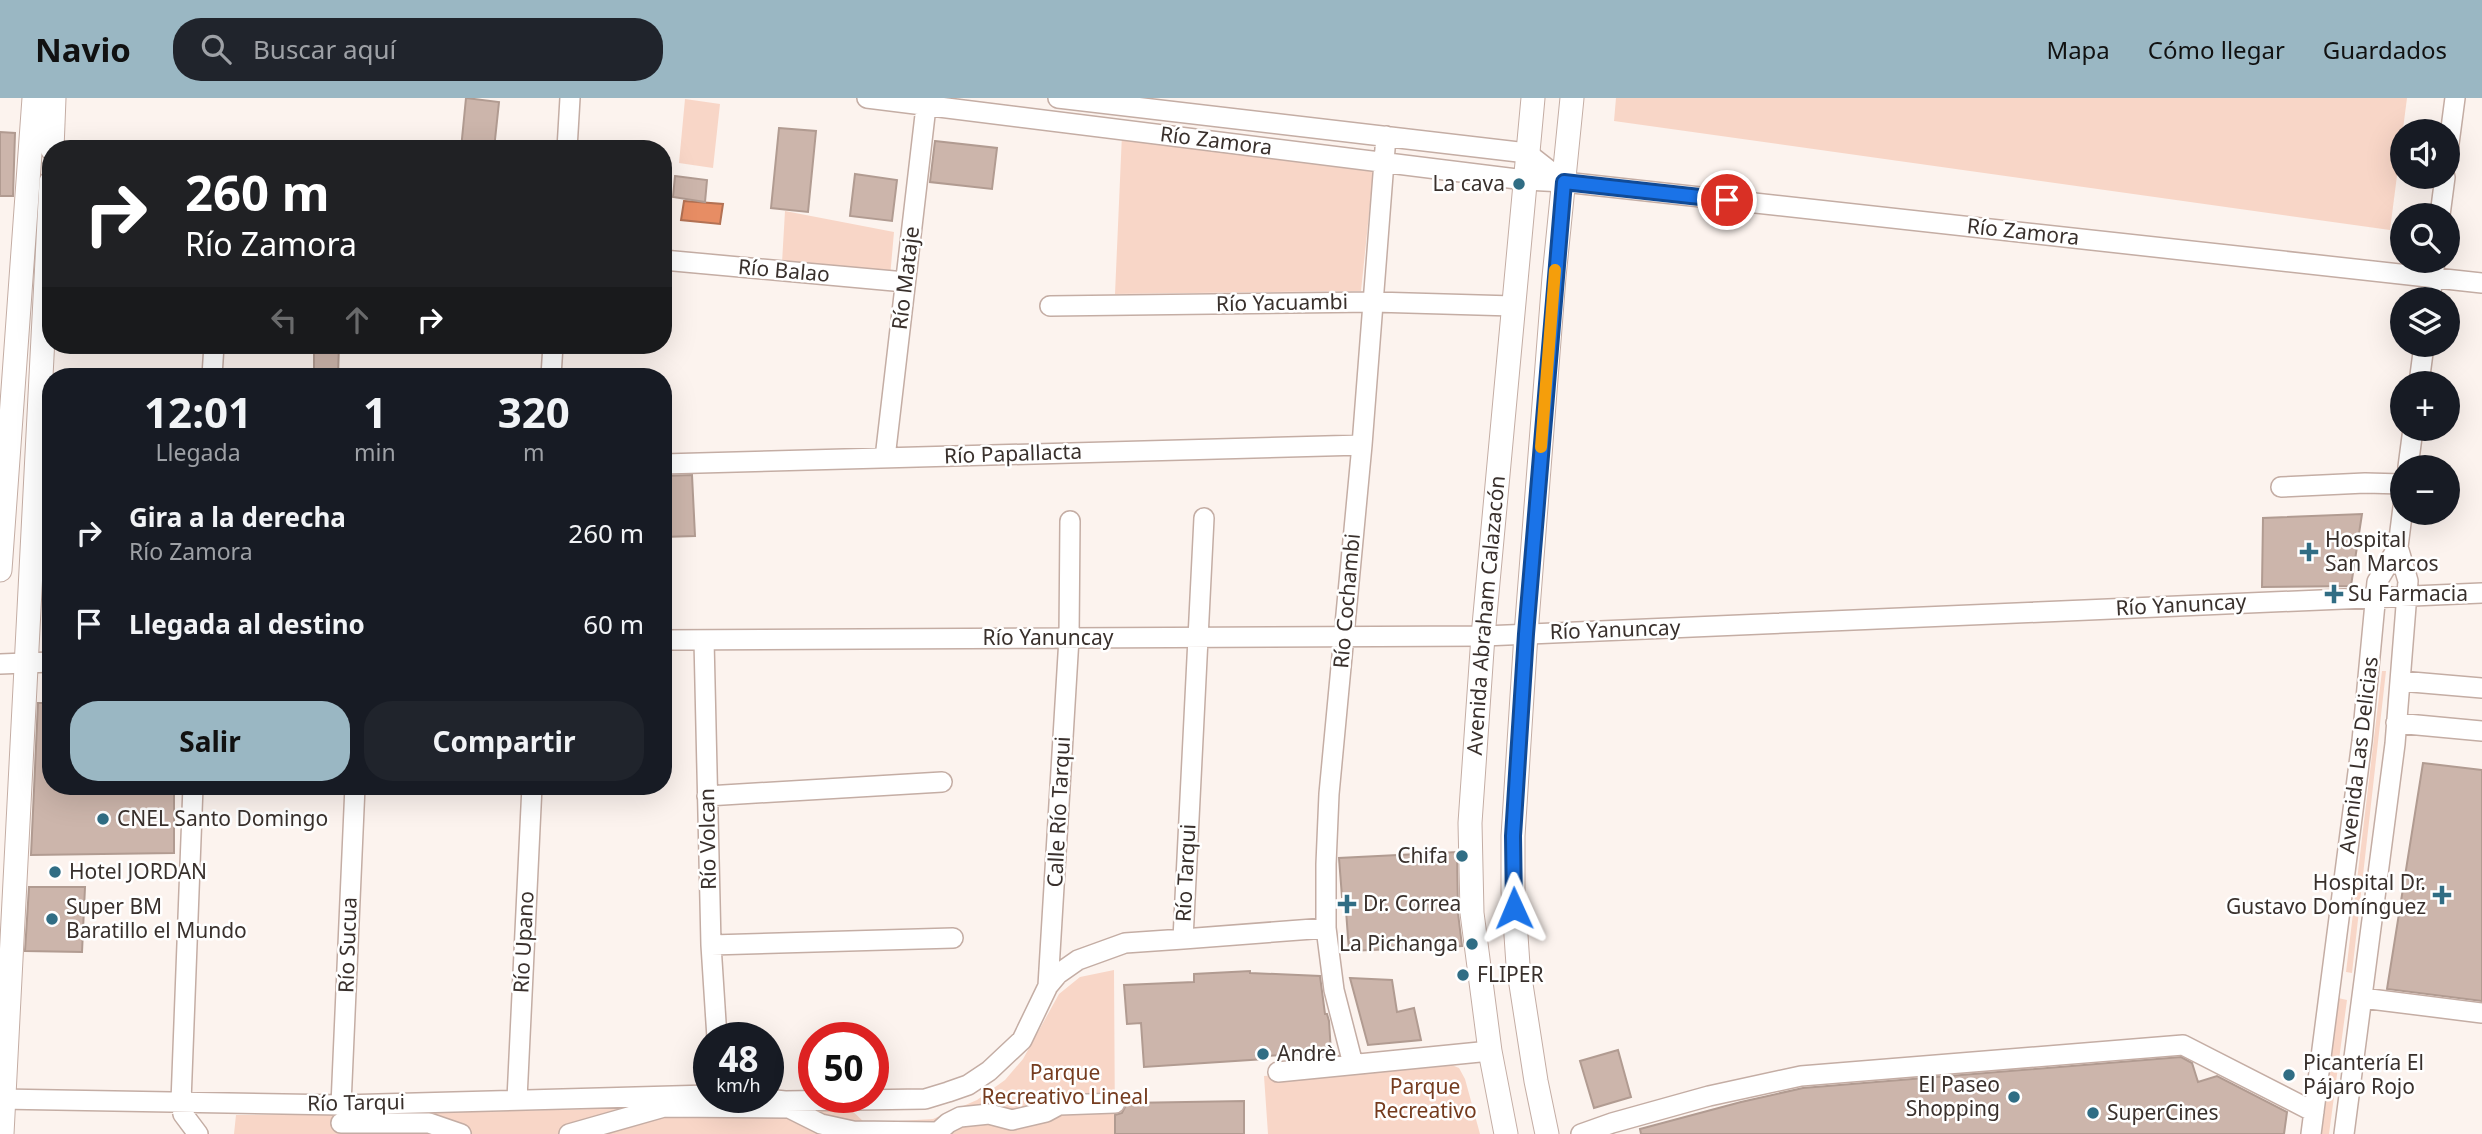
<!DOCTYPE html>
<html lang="es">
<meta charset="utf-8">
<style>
:root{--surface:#171b24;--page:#20242c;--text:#f1f3f6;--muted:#9ea1a6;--accent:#9ab7c3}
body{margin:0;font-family:"Noto Sans",sans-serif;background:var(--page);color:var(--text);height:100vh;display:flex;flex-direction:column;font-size:26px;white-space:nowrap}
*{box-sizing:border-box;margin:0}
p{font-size:23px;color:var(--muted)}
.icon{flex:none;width:38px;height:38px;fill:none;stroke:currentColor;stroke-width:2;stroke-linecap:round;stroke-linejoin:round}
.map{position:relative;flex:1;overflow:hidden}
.details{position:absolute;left:42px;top:270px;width:630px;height:427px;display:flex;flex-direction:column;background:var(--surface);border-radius:28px;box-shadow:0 7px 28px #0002}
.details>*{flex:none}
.guide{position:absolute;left:42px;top:42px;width:630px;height:214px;border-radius:28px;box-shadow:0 7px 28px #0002;background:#202124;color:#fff;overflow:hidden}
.buttons{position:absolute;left:2390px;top:21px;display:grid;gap:14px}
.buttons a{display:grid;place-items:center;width:70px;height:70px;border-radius:50%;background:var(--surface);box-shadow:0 7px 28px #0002;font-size:35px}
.speed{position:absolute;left:693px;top:924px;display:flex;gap:14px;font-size:35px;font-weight:700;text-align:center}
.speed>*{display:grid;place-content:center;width:91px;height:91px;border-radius:50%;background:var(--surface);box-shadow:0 7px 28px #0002;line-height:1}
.speed small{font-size:18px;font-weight:400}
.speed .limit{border:10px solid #d22;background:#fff;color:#111}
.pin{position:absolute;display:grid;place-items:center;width:60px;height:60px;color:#fff;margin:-30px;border:4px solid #fff;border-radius:50%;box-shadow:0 2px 7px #0007}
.me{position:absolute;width:77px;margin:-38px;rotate:359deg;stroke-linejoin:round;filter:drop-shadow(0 0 5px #0008)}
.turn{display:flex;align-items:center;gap:24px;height:147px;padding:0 28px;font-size:32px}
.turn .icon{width:91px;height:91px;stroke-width:2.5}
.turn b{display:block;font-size:49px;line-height:60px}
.lanes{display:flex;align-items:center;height:66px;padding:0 28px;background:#0003;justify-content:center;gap:35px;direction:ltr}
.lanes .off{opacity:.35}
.eta{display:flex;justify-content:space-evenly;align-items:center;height:119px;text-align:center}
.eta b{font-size:42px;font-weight:700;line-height:49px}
.primary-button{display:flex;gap:14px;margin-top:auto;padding:14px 28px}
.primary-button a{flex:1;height:80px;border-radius:28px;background:var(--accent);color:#111;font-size:28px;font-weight:700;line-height:80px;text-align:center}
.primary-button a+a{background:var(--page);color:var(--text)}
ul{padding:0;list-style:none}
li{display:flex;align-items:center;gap:21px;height:91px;padding:0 28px}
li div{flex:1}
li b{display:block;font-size:26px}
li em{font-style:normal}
header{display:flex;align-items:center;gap:42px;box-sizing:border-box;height:98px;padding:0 35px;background:var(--accent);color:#111}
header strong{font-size:33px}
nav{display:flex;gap:38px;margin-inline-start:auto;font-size:24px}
.search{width:490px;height:63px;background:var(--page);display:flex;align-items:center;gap:18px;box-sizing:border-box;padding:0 24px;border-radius:28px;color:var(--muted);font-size:26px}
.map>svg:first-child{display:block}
.green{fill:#f8d6c7}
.water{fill:#e78d64;stroke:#b37153;stroke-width:2}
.building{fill:#ccb5ab;stroke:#b19b91;stroke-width:2}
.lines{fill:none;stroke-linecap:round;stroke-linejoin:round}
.minor-casing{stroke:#c4ada4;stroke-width:22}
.major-casing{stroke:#c4ada4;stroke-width:25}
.minor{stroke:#fff;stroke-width:19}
.major{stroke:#fff;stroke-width:23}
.route-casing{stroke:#114b97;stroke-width:18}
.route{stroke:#1a73e8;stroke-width:12}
.slow{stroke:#f59e0b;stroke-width:12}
.poi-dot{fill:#306d84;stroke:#fff;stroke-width:2.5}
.labels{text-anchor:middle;stroke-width:5;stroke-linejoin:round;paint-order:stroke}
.street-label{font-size:21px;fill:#39302c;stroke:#fff}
.poi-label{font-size:21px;fill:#39302c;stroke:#fff;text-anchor:start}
.park-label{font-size:21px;fill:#753b1e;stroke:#fff}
</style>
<header>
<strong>Navio</strong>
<div class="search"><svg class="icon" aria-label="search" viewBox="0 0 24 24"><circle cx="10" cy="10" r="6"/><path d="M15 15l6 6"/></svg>Buscar aquí</div>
<nav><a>Mapa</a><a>Cómo llegar</a><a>Guardados</a></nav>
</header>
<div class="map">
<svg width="2482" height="1036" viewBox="0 0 2482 1036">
<rect width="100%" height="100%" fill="#fcf3ee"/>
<path class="green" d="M1616 0H2407L2390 132 1614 23Z
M685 1 720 6 713 70 679 65Z
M1122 36 1374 68 1361 193 1115 196Z
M785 113 894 134 890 179 782 165Z
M2382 573H2386L2352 875 2346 874Z
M1114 872 1115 1036H234L236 1017C439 1017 642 1008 845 1006L865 1025 933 1021 977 1002 1005 982 1023 961 1059 896 1080 879Z
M2338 900 2347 902 2329 1036H2320Z
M1447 965 1459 970 1465 981 1480 1036H1268L1264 978Z"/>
<path class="water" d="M684 103 723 106 720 126 681 122Z"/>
<path class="building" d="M466 0 499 4 494 51H461Z
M779 30 816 33 808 114 771 110Z
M0 34 15 35 13 98H0Z
M935 43 997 50 992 91 930 84Z
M855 76 897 82 892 123 850 118Z
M675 78 707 82 705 104 673 99Z
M314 247H339L338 278H314Z
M692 377 695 438 663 439V378Z
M2362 416 2351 488 2262 489 2263 420Z
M38 605H51V688H174V755L31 757Z
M2423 665 2482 672V903L2387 891Z
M1457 754 1458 815 1462 848 1349 853 1345 799H1342L1339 760Z
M29 789H85L82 854 25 853Z
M1250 873V875L1320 878 1325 916H1327L1329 923 1331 954 1265 958V961L1144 969 1141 925 1127 926 1124 887 1194 884V876Z
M1350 880 1392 882 1397 914 1414 910 1421 942 1368 947Z
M1618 952 1631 999 1594 1010 1580 963Z
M2181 959 2192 965 2198 984 2217 978 2287 1014 2284 1036H1641L1640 1031 1741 1004 1803 990Z
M1244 1003V1036H1115V1017L1122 1015 1127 1005Z"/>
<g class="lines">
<defs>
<path id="minor" d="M867 0 1525 82 1564 84 2482 185
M1058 0 1527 55 1564 84
M567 51 570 0
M2448 53 2455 0
M2440 117 2445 79
M663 162 905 184
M2430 201 2435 163
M1050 208 1374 204 1513 208
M212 278 214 247
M551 278 553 247
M2419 285 2424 247
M885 360 927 0
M663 366 1362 347
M2408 369 2413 331
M2281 389 2365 385 2403 386
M663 542 1483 538 2482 495
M704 542 711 847 717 940
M0 566 51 564
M2400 583 2482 590
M2396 625 2482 633
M193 688 181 1004 183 1016 198 1036
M707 698 942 684
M1183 841 1326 830
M711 847 953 840
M1048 888 1069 540 1070 423
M2362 900 2482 915
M1353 966 1334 892 1326 830V766L1329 696 1362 347 1386 38
M1278 974 1490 953
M749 999 785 1003 925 1001 948 994 968 987 989 973 1022 942 1048 888 1058 876 1078 862 1125 845 1183 841 1204 420
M0 1001 341 1007 709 997
M517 1001 532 688
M341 1007 355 688
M341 1025H429L461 1036
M569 1036 664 1009 789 1010 821 1026 853 1033 938 1034 948 1025 960 1019 989 1016 1012 1022 1046 1014 1059 1007 1115 1005
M1581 1036 1612 1025 1709 998 1801 978 2183 947 2314 1014
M2311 1036 2362 643 2377 484 2398 449 2403 409
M2344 1036 2395 646 2408 483 2398 449"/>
<g id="major">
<path d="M52 51 54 0"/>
<path d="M0 472 34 0"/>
<path d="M2 1036 51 84"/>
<path id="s1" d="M1506 1036 1490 953 1472 815 1470 725 1483 538 1533 0"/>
<path d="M1547 1036 1536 983 1518 867 1513 793V738L1526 536 1554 179 1572 0"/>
</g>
</defs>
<use href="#minor" class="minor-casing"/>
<use href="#major" class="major-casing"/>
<use href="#minor" class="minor"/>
<use href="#major" class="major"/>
</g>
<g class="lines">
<defs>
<path id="route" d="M1514 810 1513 738 1526 536 1564 84 1727 102"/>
</defs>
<use href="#route" class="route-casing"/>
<use href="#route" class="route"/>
<path class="slow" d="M1541 349 1555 172"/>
</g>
<g class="poi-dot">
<circle cx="1519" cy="86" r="7"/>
<path d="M2305.5 443.5h7v7h7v7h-7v7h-7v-7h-7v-7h7z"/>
<path d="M2330.5 485.5h7v7h7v7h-7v7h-7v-7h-7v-7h7z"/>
<circle cx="103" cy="721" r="7"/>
<circle cx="1462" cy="758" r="7"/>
<circle cx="55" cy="774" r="7"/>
<path d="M2438.5 786.5h7v7h7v7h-7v7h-7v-7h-7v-7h7z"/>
<path d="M1343.5 795.5h7v7h7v7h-7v7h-7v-7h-7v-7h7z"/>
<circle cx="52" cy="821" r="7"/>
<circle cx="1472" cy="846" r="7"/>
<circle cx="1463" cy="877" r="7"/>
<circle cx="1263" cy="956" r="7"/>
<circle cx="2289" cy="977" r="7"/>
<circle cx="2014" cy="999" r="7"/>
<circle cx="2093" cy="1015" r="7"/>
</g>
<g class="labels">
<g class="street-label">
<text transform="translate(1216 43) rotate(7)" y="7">Río Zamora</text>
<text transform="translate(2023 134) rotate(6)" y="7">Río Zamora</text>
<text transform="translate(784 173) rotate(5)" y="7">Río Balao</text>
<text transform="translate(906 180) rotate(-83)" y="7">Río Mataje</text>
<text transform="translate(1282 205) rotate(-1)" y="7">Río Yacuambi</text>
<text transform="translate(1013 356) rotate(-2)" y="7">Río Papallacta</text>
<text transform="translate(1347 503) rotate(-85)" y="7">Río Cochambi</text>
<text transform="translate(2181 507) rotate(-3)" y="7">Río Yanuncay</text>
<text dy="7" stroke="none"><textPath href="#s1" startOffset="522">Avenida Abraham Calazacón</textPath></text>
<text transform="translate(1615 532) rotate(-2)" y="7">Río Yanuncay</text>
<text x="1048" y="547">Río Yanuncay</text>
<text transform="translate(2359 657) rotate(-83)" y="7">Avenida Las Delicias</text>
<text transform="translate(1059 714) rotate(-87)" y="7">Calle Río Tarqui</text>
<text transform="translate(708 741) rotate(-91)" y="7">Río Volcan</text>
<text transform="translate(1186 775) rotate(-87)" y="7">Río Tarqui</text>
<text transform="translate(524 844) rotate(-87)" y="7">Río Upano</text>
<text transform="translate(348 847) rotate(-88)" y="7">Río Sucua</text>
<text transform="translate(356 1005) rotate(-1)" y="7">Río Tarqui</text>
</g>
<g class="poi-label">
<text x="1505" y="93" text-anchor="end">La cava</text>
<text x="2325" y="449">Hospital<tspan x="2325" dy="24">San Marcos</tspan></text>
<text x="2348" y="503">Su Farmacia</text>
<text x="117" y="728">CNEL Santo Domingo</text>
<text x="1448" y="765" text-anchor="end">Chifa</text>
<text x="69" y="781">Hotel JORDAN</text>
<text x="2426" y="792" text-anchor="end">Hospital Dr.<tspan x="2426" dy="24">Gustavo Domínguez</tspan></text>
<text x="1363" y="813">Dr. Correa</text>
<text x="66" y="816">Super BM<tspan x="66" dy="24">Baratillo el Mundo</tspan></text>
<text x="1458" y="853" text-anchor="end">La Pichanga</text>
<text x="1477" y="884">FLIPER</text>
<text x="1277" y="963">Andrè</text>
<text x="2303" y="972">Picantería El<tspan x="2303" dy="24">Pájaro Rojo</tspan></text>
<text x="2000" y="994" text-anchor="end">El Paseo<tspan x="2000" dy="24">Shopping</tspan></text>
<text x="2107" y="1022">SuperCines</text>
</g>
<g class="park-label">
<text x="1065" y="982">Parque<tspan x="1065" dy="24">Recreativo Lineal</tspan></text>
<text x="1425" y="996">Parque<tspan x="1425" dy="24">Recreativo</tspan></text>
</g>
</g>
</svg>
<div class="buttons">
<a><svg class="icon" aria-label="sound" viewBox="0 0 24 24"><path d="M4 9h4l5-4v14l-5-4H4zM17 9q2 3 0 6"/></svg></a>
<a><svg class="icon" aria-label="search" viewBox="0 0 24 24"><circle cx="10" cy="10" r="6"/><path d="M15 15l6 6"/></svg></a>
<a><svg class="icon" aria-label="layers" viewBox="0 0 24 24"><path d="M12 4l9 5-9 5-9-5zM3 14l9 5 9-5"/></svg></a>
<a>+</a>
<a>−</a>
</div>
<div class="speed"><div>48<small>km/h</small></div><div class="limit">50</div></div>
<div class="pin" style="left:1727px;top:102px;background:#d93025"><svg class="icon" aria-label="arrive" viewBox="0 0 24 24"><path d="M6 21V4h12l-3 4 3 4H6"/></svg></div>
<svg class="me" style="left:1514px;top:810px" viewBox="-20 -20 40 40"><path d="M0-17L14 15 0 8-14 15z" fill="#1a73e8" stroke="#fff" stroke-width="4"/></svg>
<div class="guide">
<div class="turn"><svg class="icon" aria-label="right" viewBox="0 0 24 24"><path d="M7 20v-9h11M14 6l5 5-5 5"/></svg><div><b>260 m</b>Río Zamora</div></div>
<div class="lanes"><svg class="icon off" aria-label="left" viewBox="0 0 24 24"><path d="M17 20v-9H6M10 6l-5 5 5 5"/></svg><svg class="icon off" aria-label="ahead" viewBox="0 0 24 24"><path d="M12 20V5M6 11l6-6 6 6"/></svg><svg class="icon" aria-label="right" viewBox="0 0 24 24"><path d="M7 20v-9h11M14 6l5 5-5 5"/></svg></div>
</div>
<section class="details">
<div class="eta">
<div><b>12:01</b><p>Llegada</p></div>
<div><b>1</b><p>min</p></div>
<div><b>320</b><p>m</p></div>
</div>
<ul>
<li><svg class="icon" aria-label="right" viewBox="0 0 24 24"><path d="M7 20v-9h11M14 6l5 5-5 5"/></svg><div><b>Gira a la derecha</b><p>Río Zamora</p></div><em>260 m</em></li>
<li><svg class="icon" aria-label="arrive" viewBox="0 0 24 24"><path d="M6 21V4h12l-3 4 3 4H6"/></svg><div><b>Llegada al destino</b></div><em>60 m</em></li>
</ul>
<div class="primary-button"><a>Salir</a><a>Compartir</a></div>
</section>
</div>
